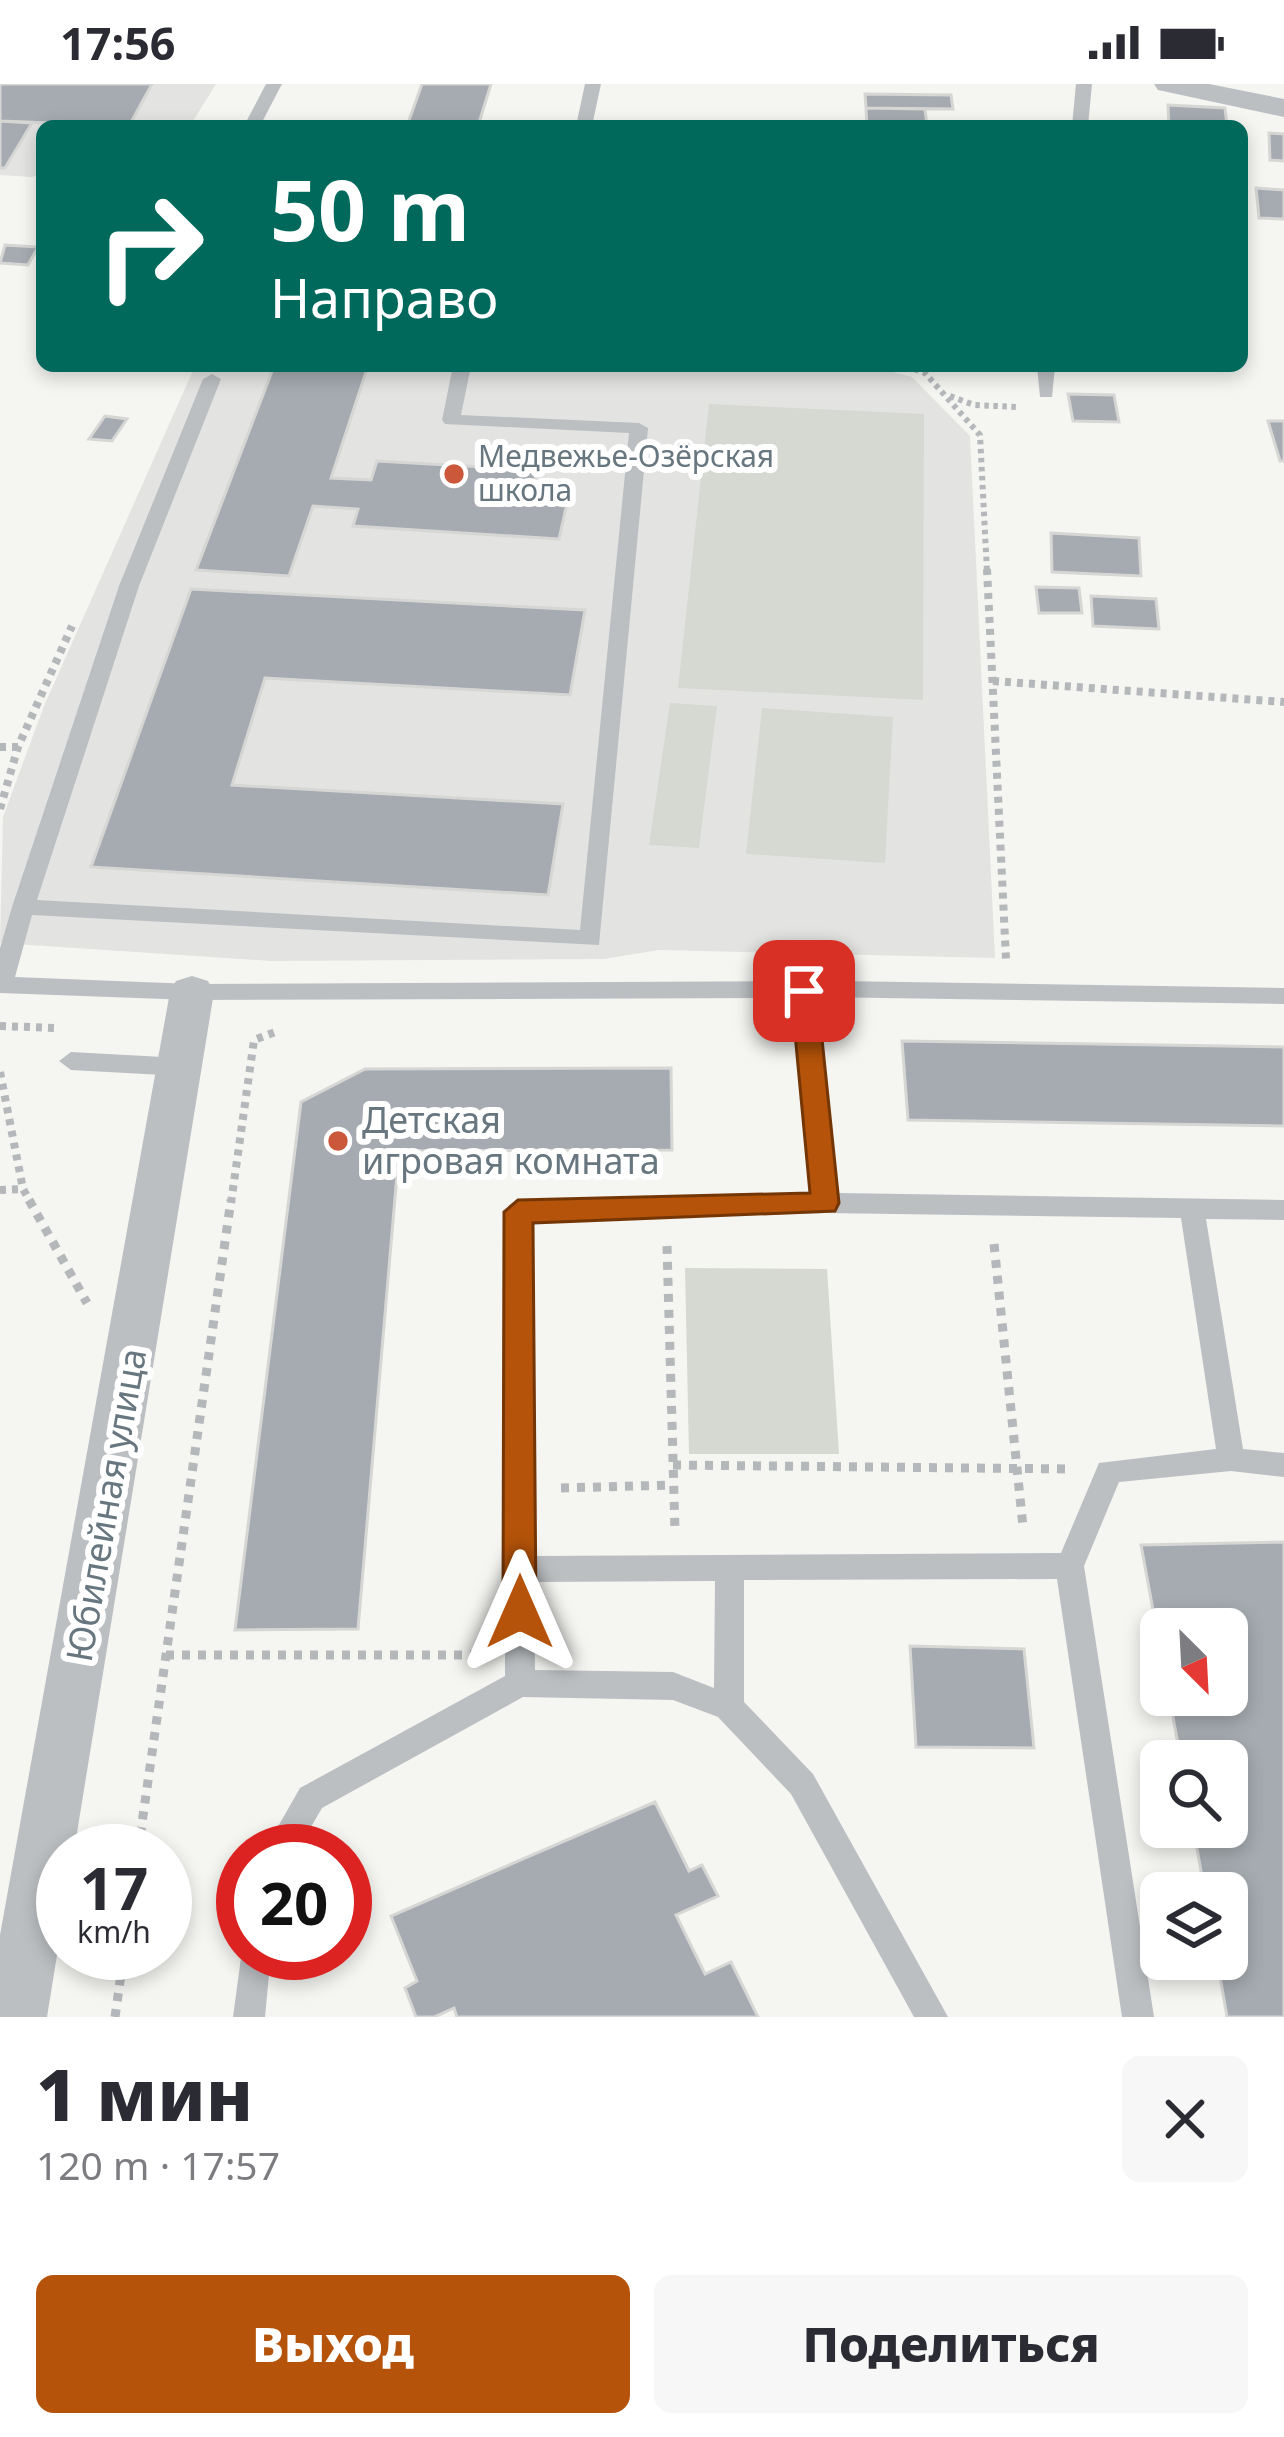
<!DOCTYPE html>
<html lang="ru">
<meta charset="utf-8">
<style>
:root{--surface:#fff;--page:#f7f7f7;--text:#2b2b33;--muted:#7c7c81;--accent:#b45309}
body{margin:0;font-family:"Noto Sans",sans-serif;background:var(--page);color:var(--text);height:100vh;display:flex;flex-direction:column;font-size:45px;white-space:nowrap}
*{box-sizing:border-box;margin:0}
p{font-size:39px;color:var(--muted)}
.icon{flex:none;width:66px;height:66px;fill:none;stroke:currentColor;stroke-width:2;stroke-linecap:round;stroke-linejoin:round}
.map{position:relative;height:1933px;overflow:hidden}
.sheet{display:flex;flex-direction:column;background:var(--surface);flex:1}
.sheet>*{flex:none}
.guide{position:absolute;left:36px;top:36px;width:1212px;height:252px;border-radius:18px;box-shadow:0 6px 18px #0003;background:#00695c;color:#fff;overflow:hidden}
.needle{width:78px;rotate:156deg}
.buttons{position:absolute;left:1140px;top:1524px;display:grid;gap:24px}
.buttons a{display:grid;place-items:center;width:108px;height:108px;border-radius:18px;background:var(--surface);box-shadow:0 6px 18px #0003;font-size:60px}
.speed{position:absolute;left:36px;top:1740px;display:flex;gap:24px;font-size:60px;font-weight:700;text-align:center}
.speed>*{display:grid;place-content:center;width:156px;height:156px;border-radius:50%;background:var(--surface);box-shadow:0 6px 18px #0003;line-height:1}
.speed small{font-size:30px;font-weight:400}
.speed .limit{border:18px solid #d22;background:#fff;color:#111}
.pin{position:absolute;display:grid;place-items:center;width:102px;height:102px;color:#fff;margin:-51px;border-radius:24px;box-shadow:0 6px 18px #0006}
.me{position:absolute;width:132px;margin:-66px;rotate:0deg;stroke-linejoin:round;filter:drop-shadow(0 0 9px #0008)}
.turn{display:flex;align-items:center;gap:42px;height:252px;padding:0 36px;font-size:54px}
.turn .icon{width:156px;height:156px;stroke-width:2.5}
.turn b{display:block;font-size:84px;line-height:102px}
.round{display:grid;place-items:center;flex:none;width:126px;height:126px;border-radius:18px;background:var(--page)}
.summary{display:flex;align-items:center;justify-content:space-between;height:204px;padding:0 36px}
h1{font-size:72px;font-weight:800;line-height:90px}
.primary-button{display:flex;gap:24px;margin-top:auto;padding:24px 36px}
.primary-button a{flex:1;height:138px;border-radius:18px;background:var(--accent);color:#fff;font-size:48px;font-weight:800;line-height:138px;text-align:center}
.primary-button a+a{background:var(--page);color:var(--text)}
.status{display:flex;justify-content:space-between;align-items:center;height:84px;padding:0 60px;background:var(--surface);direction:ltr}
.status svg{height:33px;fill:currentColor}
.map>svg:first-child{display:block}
.built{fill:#e3e4e2}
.green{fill:#d5d9d2}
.building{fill:#a5abb0;stroke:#d6d6d5;stroke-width:3}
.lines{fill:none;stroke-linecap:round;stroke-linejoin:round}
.path-far2{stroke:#b5b8ba;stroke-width:6;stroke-dasharray:4.5 4.5;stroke-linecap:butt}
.path-far1{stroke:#b5b8ba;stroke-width:8;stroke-dasharray:6 6;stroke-linecap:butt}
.path{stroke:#b5b8ba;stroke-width:9;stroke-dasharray:8 8;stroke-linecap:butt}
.service{fill:#bbbfc2;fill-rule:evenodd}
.minor{fill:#bbbfc2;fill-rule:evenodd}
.route{fill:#b45309;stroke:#753606;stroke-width:3}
.poi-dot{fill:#cc583b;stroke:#fff;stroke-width:4.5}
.labels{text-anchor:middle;stroke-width:12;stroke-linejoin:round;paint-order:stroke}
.far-poi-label{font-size:30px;fill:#68767f;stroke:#fff;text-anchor:start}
.poi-label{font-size:36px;fill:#68767f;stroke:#fff;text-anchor:start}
.street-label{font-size:36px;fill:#68767f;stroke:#fff}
</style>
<div class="status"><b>17:56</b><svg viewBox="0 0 49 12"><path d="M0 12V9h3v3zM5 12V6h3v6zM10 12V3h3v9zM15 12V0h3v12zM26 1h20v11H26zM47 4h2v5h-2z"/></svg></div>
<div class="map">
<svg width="1284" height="1933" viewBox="0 0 1284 1933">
<rect width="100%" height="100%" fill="#f5f5f2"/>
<path class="built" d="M0 0H216L190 42H42V89L32 93 0 91Z
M195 282H870L912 293 970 352 995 874 659 866 604 875 272 877 0 859 3 733 44 622Z"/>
<path class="green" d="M709 320 924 330 923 616 678 604Z
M670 619 717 622 699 764 649 761Z
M762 624 893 633 885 779 746 770Z
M685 1184 827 1185 839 1370H689Z"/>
<path class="building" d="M0 0H152L129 42 0 37Z
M422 0H491L478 42H407Z
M865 10 951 11 953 25 866 24Z
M1168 21 1225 24 1227 42H1169Z
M866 24 925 25 927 42H867Z
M0 37 32 39 5 84H0Z
M1269 49 1284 50V77L1270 76Z
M1256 104 1284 106V135L1259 134Z
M5 161 38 163 28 181 0 179Z
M274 282H368L331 394 371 396 377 377 537 386 530 417 567 419 559 455 353 442 358 425 313 422 289 492 196 486Z
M1068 310 1114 311 1119 338 1073 337Z
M105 332 127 335 112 357 89 355Z
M1268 337H1284V377H1280Z
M1051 449 1139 454 1141 492 1052 488Z
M1036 503 1079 504 1082 529H1039Z
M191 505 585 526 570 611 265 594 232 701 563 720 548 811 91 783Z
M1091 512 1156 515 1159 545 1093 542Z
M902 957 1284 963V1042L908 1036Z
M671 984 672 1066 399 1067 358 1545 235 1546 301 1018 365 985Z
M1284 1458V1933H1227L1217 1875H1227V1809H1205L1193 1743H1227V1677H1181L1169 1611H1227V1545H1161V1569L1141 1461Z
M910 1562 1024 1565 1034 1664 916 1663Z
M655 1718 689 1787 702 1781 718 1812 676 1831 705 1890 731 1878 758 1933H457L454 1924 434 1933H416L405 1904 417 1897 391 1832Z"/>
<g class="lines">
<path class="path-far2" d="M906 282 925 289 980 351 987 488
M950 312 974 321 1017 323"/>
<path class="path-far1" d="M987 485 1006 875
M993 597 1284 618
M0 663H18
M0 725 18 663 72 542
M0 942 55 944
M0 988 23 1105 31 1119
M0 1106 22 1105
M231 1119 254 956 278 947"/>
<path class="path" d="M29 1116 87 1219
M994 1160 1023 1443
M667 1162 675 1447
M673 1381 1071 1385
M561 1404 673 1401
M166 1571H482
M138 1767 231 1116
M115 1933 124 1869"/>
<path class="service" d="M266 0H282L260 42H244Z
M585 0H601L592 42H576Z
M1076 0H1092L1088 42H1072Z
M453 282H471L461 331 639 339 648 344 599 861 32 831 15 893 192 900 839 897 1284 904V920L816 913 837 1109 1284 1116V1136L1206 1135 1243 1365 1284 1369V1393L1231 1387 1119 1398 1084 1482 1154 1933H1122L1057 1495 744 1496V1618L813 1690 948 1933H914L791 1710 718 1633 673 1616 523 1613 322 1724 297 1767H264L300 1704 505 1592V1128L509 1121 811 1110 793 914 192 916 0 909V864L12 823 119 502 203 295 212 290 221 295 139 502 37 816 580 846 629 349 445 340 442 336ZM825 1129 1181 1134 1216 1365 1099 1379 1061 1469 534 1472 531 1138ZM715 1497 714 1604 673 1588 535 1586 534 1498Z
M1037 282H1055L1052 313H1040Z
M71 968 181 974 193 983 181 992 71 986 59 977Z
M243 1859V1869H271L265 1933H233Z"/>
<path class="minor" d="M1154 0H1209L1284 15V33L1158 6Z
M192 892 208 897 214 908 74 1767H63V1834L47 1933H0V1851L170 908 176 897Z"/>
</g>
<path class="route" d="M804 897 817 907 839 1119 835 1127 533 1139 536 1528 531 1538 520 1542 508 1538 503 1528 504 1128 518 1116 810 1109 791 907Z"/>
<g class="poi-dot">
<circle cx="454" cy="390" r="12"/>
<circle cx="338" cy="1057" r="12"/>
</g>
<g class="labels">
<g class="far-poi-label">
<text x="478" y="383">Медвежье-Озёрская<tspan x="478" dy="34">школа</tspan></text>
</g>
<g class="poi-label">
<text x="362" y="1049">Детская<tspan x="362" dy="41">игровая комната</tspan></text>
</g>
<g class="street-label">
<text transform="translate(106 1421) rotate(-80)" y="13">Юбилейная улица</text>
</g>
</g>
</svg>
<div class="buttons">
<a><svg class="needle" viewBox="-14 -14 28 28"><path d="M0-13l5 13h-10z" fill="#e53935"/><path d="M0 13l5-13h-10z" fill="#7c7c81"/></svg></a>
<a><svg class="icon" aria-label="search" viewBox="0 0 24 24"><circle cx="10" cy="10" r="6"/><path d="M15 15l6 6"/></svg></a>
<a><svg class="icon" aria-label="layers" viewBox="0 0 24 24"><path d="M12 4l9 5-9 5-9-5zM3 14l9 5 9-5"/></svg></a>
</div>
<div class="speed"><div>17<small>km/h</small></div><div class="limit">20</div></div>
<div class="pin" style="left:804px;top:907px;background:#d93025"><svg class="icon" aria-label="arrive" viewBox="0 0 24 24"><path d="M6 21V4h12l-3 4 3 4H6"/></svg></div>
<svg class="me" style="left:520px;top:1528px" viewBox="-20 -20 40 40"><path d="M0-17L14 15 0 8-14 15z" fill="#b45309" stroke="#fff" stroke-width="4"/></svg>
<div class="guide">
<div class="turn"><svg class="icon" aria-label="right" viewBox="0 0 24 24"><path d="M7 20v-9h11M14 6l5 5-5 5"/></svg><div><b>50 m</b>Направо</div></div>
</div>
</div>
<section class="sheet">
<div class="summary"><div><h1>1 мин</h1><p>120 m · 17:57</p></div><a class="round"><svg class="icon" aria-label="close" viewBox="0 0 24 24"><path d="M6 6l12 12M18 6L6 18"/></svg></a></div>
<div class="primary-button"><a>Выход</a><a>Поделиться</a></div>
</section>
